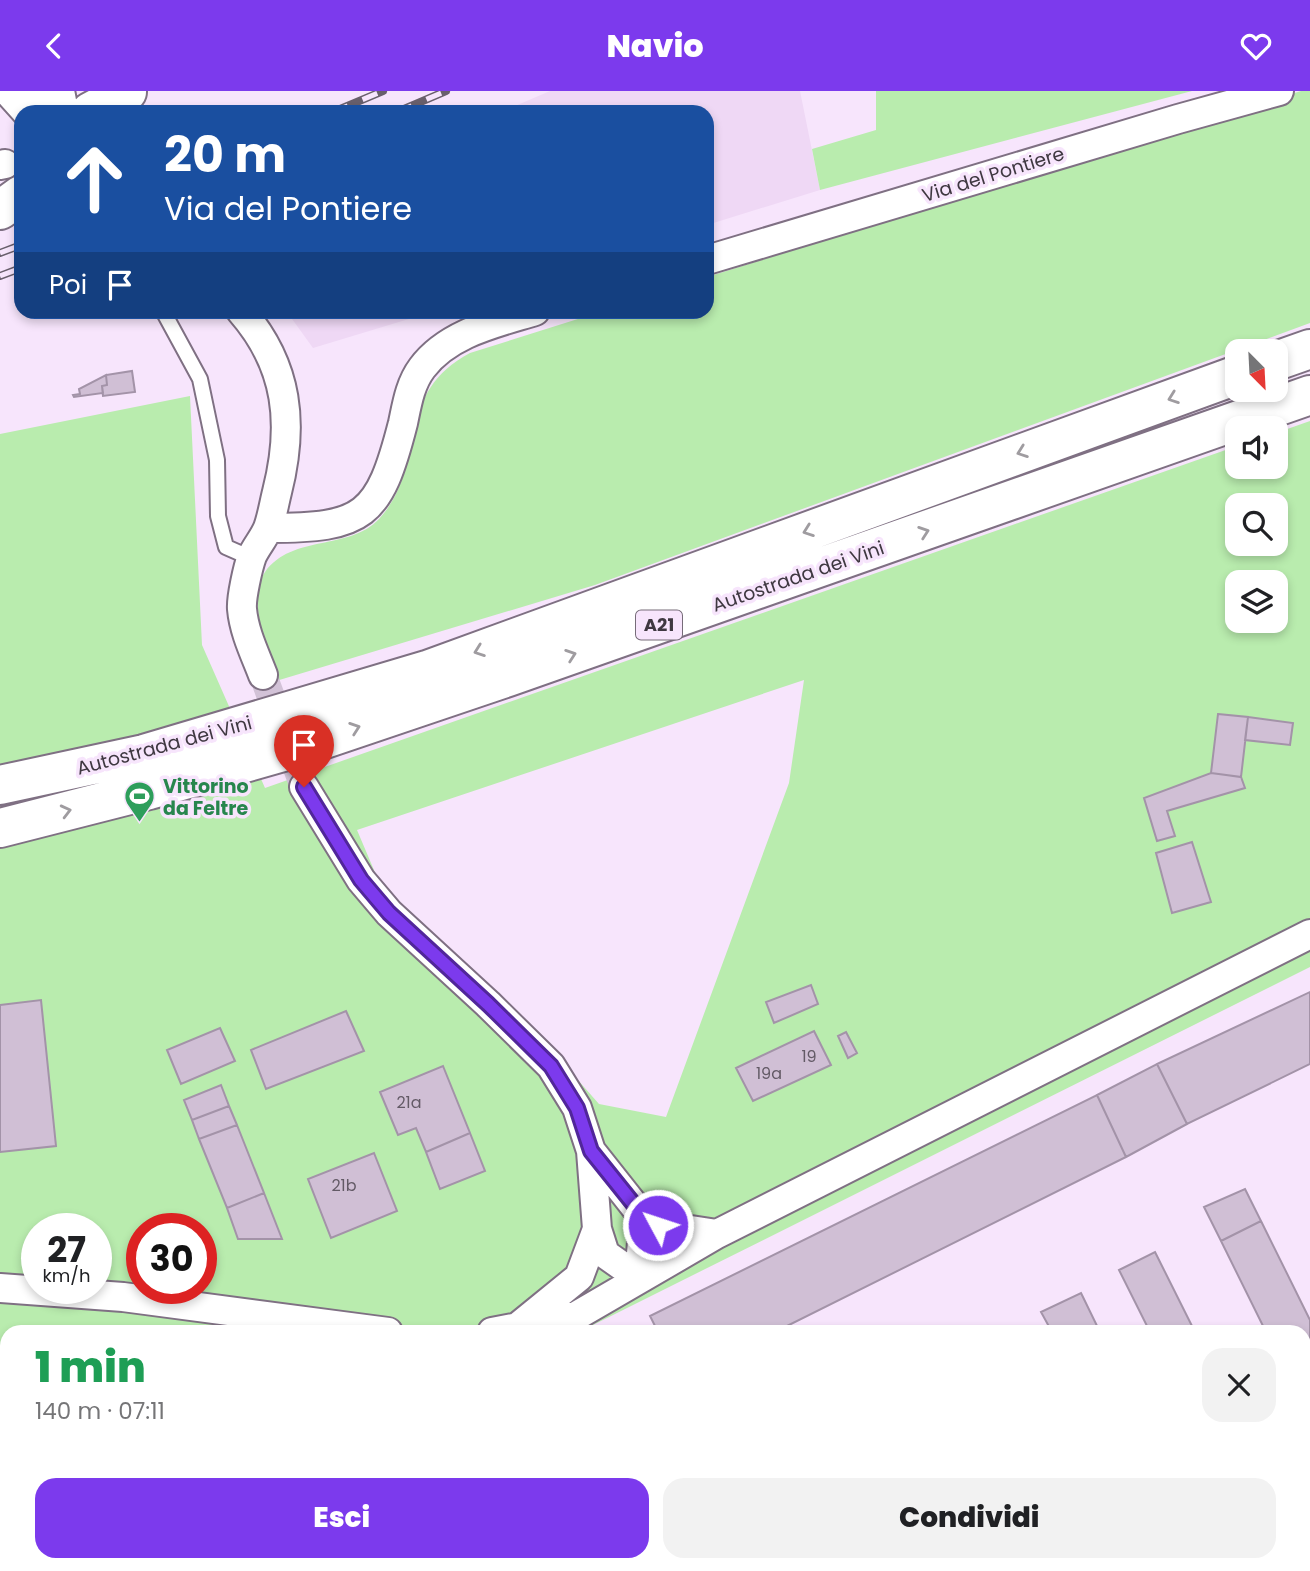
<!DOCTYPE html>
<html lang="it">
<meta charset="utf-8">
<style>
:root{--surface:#fff;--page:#f2f2f2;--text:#202124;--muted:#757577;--accent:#7c3aed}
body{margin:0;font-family:Poppins,sans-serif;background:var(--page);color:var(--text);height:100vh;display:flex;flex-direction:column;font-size:26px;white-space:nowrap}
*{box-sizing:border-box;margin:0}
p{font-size:23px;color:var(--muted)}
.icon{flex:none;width:38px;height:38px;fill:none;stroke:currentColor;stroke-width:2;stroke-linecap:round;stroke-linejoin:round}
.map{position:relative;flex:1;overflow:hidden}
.drawer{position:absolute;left:0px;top:1234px;width:1311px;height:247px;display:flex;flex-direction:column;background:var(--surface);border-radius:21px 21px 0 0;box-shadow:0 4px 10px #0003}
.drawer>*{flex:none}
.top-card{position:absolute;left:14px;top:14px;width:700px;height:214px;border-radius:21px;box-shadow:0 4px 10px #0003;background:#1a4fa0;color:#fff;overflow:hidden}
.needle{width:46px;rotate:156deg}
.buttons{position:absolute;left:1225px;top:248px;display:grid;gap:14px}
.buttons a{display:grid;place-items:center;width:63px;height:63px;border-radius:14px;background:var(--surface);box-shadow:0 4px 10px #0003;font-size:35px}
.speed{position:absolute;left:21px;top:1122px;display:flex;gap:14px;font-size:35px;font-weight:700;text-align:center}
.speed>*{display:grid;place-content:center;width:91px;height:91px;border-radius:50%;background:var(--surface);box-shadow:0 4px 10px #0003;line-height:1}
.speed small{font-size:18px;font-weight:400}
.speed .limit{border:10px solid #d22;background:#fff;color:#111}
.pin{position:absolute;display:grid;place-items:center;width:60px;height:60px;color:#fff;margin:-72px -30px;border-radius:50% 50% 50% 0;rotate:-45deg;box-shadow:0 0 7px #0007}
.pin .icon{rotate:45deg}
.me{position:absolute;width:77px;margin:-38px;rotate:310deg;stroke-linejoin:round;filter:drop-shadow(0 0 5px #0008)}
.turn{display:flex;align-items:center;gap:24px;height:147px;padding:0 35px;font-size:32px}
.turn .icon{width:91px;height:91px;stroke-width:2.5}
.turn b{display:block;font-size:49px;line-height:60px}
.then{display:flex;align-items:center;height:66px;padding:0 35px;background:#0003;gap:14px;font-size:26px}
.round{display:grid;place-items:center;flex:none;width:74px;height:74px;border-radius:21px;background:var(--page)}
.headline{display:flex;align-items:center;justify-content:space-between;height:119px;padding:0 35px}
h1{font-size:42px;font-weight:800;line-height:52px;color:#1e9e55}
.action{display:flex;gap:14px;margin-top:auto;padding:14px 35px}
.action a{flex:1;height:80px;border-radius:21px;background:var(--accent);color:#fff;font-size:28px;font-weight:800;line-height:80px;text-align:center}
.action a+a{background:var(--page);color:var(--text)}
header{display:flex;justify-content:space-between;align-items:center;height:91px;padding:0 35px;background:var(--accent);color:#fff;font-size:32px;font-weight:800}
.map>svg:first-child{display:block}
.built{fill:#efd8f5}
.green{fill:#b9ecae;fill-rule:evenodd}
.water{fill:#6cccf0;stroke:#5ea0bc;stroke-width:2}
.building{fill:#d0bfd5;stroke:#a393a8;stroke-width:2}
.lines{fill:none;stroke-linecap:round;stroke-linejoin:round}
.minor-tunnel{stroke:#d2c2d7;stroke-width:28;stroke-dasharray:28 14;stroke-linecap:butt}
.service-casing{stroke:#7f7083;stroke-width:18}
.minor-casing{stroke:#7f7083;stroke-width:32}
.primary-casing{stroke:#7f7083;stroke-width:42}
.motorway-casing{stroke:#7f7083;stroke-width:42}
.service{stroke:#fff;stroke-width:14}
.minor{stroke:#fff;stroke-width:28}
.primary{stroke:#fff;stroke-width:38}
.motorway{stroke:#fff;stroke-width:38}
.rail-casing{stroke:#695f6c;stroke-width:8}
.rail{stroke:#f7e5fc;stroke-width:5;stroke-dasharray:16;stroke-linecap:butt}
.oneway{stroke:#9f9ca0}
.route-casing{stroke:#51269a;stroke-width:18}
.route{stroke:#7c3aed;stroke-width:12}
.labels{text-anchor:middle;stroke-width:7;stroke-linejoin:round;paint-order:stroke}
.number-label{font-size:16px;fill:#635a66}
.shield{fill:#f7e5fc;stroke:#766c79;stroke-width:2}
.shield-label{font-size:18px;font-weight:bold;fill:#3f3841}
.street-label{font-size:19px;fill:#3f3841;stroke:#f7e5fc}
.leisure-label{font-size:19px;font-weight:bold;fill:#27864d;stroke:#f7e5fc;text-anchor:start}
</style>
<header><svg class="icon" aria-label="back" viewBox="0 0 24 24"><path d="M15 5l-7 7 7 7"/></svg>Navio<svg class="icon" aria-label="heart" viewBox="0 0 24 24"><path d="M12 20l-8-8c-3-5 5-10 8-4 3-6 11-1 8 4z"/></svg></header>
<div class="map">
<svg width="1310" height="1480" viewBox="0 0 1310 1480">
<rect width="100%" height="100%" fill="#f7e5fc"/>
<path class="built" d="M550 0H800L820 99 707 134V21H501Z
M287 221H432L313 257Z"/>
<path class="green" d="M876 0H1192L820 99 812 58 876 39Z
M1301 0H1310V232L595 494 276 590C267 563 247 508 265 481 292 443 349 460 379 428 429 374 391 304 470 262L600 221 707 220V186Z
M190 305 202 554 265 697 1237 355V376H1276V342L1310 330V876L579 1241H7V1373L0 1374V343ZM1237 415H1276V453H1237ZM1237 492H1276V530H1237ZM804 589 789 692 666 1026 599 1013 540 946 382 798 357 739ZM37 1138H96V1197H37ZM142 1138H201V1197H142Z
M612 1474H735L757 1480H636Z"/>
<path class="water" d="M7 1373V1474H612L636 1480H0V1374Z"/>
<path class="building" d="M132 280 135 301 103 305 102 295 107 294 106 284Z
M106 284 107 294 102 295 103 302 74 306 73 304 80 303 79 298Z
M1218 623 1248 626 1241 686 1211 682Z
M1248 626 1293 632 1290 654 1245 649Z
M1211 682 1241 686 1245 697 1167 720 1175 745 1157 750 1144 707Z
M1192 751 1211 811 1172 822 1156 762Z
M811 894 818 913 774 932 766 911Z
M1310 901V973L1187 1033 1157 973Z
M41 909 56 1055 0 1061V914Z
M346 920 364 960 266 998 251 959Z
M220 937 235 970 181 993 167 959Z
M814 940 831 974 753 1010 736 977Z
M846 941 857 962 848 967 838 945Z
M1157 973 1187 1033 1126 1066 1097 1004Z
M443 975 470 1042 426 1061 416 1037 398 1044 380 1001Z
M221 994 229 1015 192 1029 184 1009Z
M1097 1004 1126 1066 775 1241H658L650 1225Z
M229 1015 237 1034 199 1048 192 1029Z
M237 1034 264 1102 227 1117 199 1048Z
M470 1042 485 1080 440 1098 426 1061Z
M374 1062 397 1120 331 1147 308 1088Z
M1245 1098 1261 1130 1221 1150 1204 1116Z
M264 1102 282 1148H238L227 1117Z
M1261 1130 1310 1229V1329L1304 1317V1241H1266L1221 1150Z
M1155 1161 1195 1241H1150L1119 1179Z
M1081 1202 1100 1241H1052L1041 1221Z"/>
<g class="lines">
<path class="minor-tunnel" d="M263 584 304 696"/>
<defs>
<path id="service" d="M163 220 200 288 217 369 218 425 226 456 251 467"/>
<path id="minor" d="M0 74 5 73
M707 169 1178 28 1279 0
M241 220C289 275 294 334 277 401 274 413 272 426 268 437 264 447 256 456 252 465 248 476 241 507 242 518 244 541 255 563 263 584
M268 437C364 437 379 426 403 332 407 313 410 293 422 277 448 242 496 232 535 220
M304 696 361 789 389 822 488 913 551 975 577 1017 591 1060 597 1138 579 1186 520 1234
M591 1060 644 1127 658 1134 717 1143
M597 1138 605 1163 639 1187 644 1127
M0 1197 123 1206 388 1241
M492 1241 576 1225 717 1143 1310 843"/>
<path id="primary" d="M14 0 33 21
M55 0 59 21
M90 21 127 1
M0 119 21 104"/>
<path id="motorway" d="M1276 270 1310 258
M0 694 144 663 427 579 1237 284
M0 737 149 699 304 655 508 586 1310 304"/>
</defs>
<use href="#service" class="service-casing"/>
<use href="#minor" class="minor-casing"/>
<use href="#primary" class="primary-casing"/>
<use href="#motorway" class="motorway-casing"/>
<use href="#service" class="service"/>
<use href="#minor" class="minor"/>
<use href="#primary" class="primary"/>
<use href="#motorway" class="motorway"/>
<defs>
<path id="rail" d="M333 21 383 0
M397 21 446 0
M0 162 21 154
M0 185 21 177"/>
</defs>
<use href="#rail" class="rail-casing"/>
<use href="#rail" class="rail"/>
</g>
<defs><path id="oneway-chevron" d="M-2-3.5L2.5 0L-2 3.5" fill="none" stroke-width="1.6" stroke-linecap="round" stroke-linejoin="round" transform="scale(1.75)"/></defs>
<g class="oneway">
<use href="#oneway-chevron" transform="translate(1173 307) rotate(160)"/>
<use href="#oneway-chevron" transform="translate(1022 361) rotate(160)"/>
<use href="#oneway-chevron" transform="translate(808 440) rotate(160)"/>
<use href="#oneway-chevron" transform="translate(924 441) rotate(-19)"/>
<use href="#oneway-chevron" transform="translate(479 560) rotate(160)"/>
<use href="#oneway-chevron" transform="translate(571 564) rotate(-19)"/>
<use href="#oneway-chevron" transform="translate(355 637) rotate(-19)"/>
<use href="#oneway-chevron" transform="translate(66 720) rotate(-14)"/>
</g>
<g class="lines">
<defs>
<path id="route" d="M304 696 361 789 389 822 488 913 551 975 577 1017 591 1060 644 1126 658 1134"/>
</defs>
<use href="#route" class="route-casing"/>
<use href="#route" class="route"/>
</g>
<defs>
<symbol id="stadium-pin" viewBox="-11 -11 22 30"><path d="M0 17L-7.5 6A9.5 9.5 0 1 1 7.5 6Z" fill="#2e9e5b" stroke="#f7e5fc"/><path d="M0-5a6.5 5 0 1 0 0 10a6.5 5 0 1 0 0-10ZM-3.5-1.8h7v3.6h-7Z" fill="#fff"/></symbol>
</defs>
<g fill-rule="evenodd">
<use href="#stadium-pin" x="122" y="688" width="35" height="47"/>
</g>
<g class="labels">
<g class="number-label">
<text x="809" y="971">19</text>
<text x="769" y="988">19a</text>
<text x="409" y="1017">21a</text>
<text x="344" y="1100">21b</text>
</g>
<rect class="shield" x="636" y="519.5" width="46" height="29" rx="5"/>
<g class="shield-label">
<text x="659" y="540">A21</text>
</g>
<g class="street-label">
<text transform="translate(993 83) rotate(-17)" y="7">Via del Pontiere</text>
<text transform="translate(798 485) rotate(-19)" y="7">Autostrada dei Vini</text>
<text transform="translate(164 654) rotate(-15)" y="7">Autostrada dei Vini</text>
</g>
<g class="leisure-label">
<text x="163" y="702">Vittorino<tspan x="163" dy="22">da Feltre</tspan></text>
</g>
</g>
</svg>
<div class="buttons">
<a><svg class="needle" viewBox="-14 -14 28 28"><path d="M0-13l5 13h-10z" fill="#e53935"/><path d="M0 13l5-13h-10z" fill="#757577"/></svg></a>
<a><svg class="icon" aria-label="sound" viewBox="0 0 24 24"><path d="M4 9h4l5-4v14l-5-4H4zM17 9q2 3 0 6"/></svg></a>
<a><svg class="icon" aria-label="search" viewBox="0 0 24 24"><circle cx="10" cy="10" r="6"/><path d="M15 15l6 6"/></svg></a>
<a><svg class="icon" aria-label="layers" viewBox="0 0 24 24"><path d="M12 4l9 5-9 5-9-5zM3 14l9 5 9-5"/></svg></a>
</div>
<div class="speed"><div>27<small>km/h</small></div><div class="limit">30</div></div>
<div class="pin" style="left:304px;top:696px;background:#d93025"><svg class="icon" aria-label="arrive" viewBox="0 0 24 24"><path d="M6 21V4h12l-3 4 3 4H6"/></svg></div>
<svg class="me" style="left:658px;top:1134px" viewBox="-20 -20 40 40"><circle r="17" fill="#7c3aed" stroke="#fff" stroke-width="3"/><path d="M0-11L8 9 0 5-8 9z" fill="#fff"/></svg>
<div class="top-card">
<div class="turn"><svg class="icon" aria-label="ahead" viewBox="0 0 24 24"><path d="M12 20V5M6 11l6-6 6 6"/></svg><div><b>20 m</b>Via del Pontiere</div></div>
<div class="then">Poi<svg class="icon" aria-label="arrive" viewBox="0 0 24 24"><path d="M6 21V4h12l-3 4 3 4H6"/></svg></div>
</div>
<section class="drawer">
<div class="headline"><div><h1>1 min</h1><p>140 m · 07:11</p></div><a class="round"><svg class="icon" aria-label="close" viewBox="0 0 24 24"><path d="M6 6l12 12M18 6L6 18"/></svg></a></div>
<div class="action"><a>Esci</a><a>Condividi</a></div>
</section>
</div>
